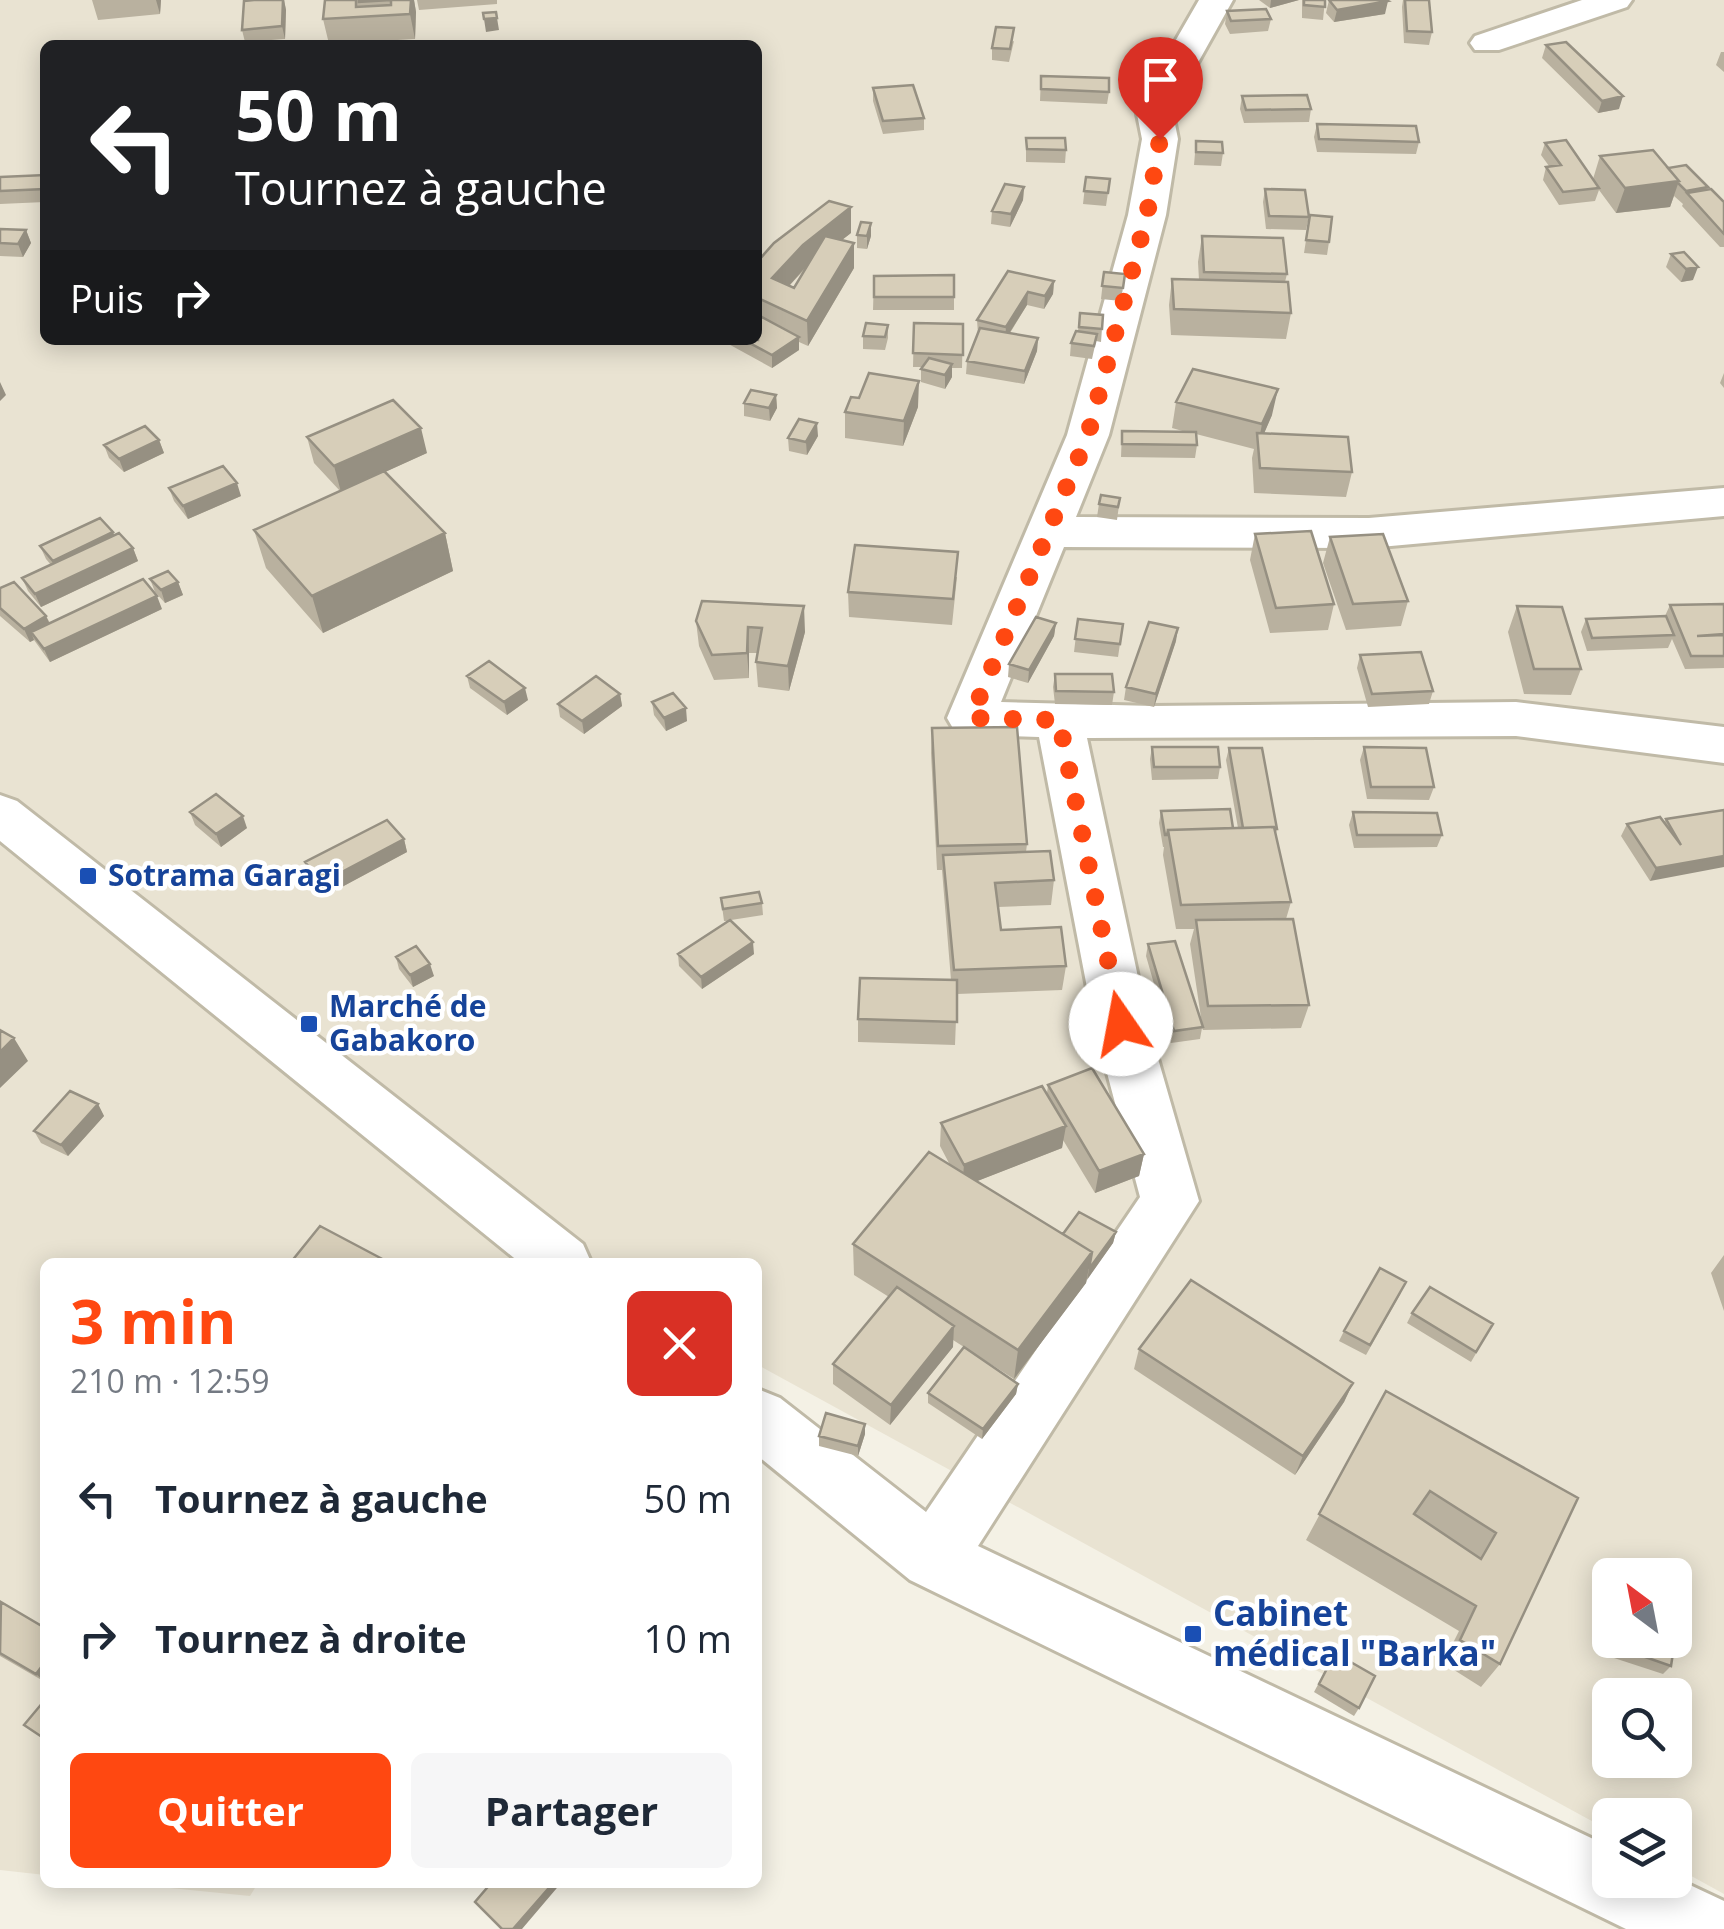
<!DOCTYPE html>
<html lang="fr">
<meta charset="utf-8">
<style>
:root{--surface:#fff;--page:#f6f6f7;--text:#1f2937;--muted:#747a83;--accent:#ff4811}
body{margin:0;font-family:"Open Sans",sans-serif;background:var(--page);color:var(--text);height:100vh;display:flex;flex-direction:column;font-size:38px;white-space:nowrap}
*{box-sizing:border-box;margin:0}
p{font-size:32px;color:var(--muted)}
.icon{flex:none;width:55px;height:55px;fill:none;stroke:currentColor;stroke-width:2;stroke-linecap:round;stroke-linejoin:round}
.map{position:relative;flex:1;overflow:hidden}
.drawer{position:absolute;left:40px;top:1258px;width:722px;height:630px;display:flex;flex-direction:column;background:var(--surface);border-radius:15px;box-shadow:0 5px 25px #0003}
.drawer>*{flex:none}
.top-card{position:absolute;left:40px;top:40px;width:722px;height:305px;border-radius:15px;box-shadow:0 5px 25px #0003;background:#202124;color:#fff;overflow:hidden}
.needle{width:65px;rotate:328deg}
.controls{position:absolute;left:1592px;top:1558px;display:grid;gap:20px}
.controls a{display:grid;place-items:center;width:100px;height:100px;border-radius:15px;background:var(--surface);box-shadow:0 5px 25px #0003;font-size:50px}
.pin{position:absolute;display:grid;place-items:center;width:85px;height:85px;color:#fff;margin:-102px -42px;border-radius:50% 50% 50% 0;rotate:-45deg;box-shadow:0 0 10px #0007}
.pin .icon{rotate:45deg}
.me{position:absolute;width:110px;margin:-55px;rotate:348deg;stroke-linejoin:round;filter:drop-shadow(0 0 8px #0008)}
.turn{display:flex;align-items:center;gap:35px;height:210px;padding:0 30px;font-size:45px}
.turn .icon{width:130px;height:130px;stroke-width:2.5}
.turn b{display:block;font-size:70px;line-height:85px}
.then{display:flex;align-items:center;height:95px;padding:0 30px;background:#0003;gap:20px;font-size:38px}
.round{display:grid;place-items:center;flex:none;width:105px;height:105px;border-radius:15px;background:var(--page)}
.overview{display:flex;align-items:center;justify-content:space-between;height:170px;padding:0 30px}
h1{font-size:60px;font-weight:700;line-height:75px;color:var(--accent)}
.button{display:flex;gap:20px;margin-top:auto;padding:20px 30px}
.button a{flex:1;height:115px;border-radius:15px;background:var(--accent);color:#fff;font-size:40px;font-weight:700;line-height:115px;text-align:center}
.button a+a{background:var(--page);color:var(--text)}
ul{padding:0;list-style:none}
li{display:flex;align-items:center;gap:30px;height:140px;padding:0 30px}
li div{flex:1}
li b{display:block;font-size:38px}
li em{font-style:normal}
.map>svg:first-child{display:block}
.residential{fill:#e9e3d2;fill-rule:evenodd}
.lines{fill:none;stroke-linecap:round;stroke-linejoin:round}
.street-casing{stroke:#c0baa7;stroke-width:6}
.street{fill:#fff;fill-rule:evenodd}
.wall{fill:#b9b19f;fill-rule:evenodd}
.shaded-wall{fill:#969082}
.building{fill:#d7ceb9;stroke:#969082;stroke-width:2.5;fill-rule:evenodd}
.route{stroke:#ff4811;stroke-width:18;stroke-dasharray:0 32.4}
.transit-dot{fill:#1a4fb4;stroke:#fff;stroke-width:4}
.labels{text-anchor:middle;stroke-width:9;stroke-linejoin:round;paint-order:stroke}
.transit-label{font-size:30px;font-weight:bold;fill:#164399;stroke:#fff;text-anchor:start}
.near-transit-label{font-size:35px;font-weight:bold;fill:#164399;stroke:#fff;text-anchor:start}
</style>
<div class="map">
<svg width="1724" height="1929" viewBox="0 0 1724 1929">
<rect width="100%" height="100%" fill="#f4f1e5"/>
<path class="residential" d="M0 0H1724V1894L1675 1867V1815H1610V1831L758 1365V1262H45V1875L0 1870ZM45 45H758V340H45ZM1610 1575H1675V1640H1610ZM1610 1695H1675V1760H1610Z
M120 1883H258L250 1896Z"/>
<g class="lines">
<defs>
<path id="street" d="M1199 0H1233L1172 109 1178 139 1166 215 1109 435 1076 517 1369 518 1724 488V516L1369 548 1064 547 1001 702 1153 706 1516 702 1724 727V763L1516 736 1087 738 1148 1024 1199 1201 978 1546 1610 1847V1880L1675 1878 1724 1901V1929H1626L910 1580 758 1456V1389L780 1398 926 1512 1140 1197 1094 1024 1039 737 971 735 954 730 947 718 1067 435 1128 215 1142 139 1136 109Z
M1582 0H1632L1627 7 1499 50H1475L1470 43 1475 36Z
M0 795 17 801 583 1244 591 1262H519L0 841Z"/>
</defs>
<use href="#street" class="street-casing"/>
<use href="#street" class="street"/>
</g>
<path class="wall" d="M92 0H161L160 14 98 20Z
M284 0 286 10 285 39 245 42 242 30Z
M325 0H414L416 12 415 39 329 44 323 19Z
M417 0H497V4L419 10Z
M1259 0H1299L1270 8Z
M1302 0H1325L1323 20 1302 18Z
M1329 0 1385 14 1334 22 1326 13Z
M1403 0H1429L1432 32 1429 45 1404 43 1402 7Z
M1227 11 1271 19 1268 31 1230 34 1225 24Z
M1014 41 1009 62 992 60V48Z
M1546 45 1619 109 1598 113 1542 58Z
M1721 52H1724V72L1716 65Z
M1041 76 1109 92 1107 104 1040 101Z
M873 88 924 118V130L883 134 873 101Z
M1242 96 1311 109 1309 122 1244 123 1240 109Z
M1317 124 1419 142 1416 154 1317 152 1314 137Z
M1026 138 1066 150 1065 163 1026 162Z
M1196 141 1223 153 1221 166 1194 165Z
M1545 143 1593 179 1600 156 1668 168 1707 189 1724 202V247H1720L1682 206 1683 204 1674 196 1670 207 1616 213 1599 190 1595 201 1559 205 1543 180 1546 167 1549 166 1541 155Z
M45 175V202L0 204V177Z
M1086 177 1110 179 1106 206 1083 204Z
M1024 187 1023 200 1010 227 991 224 992 211Z
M1265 189 1309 217 1306 230 1266 229 1263 202Z
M1310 215 1329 242 1327 255 1304 253Z
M871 223V236L867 249 857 248V235Z
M0 229 26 230 31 243 23 257 0 256Z
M851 233 842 240 854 268 808 346 799 342V350L772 368 723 341 758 340V261ZM805 269 794 288 789 286Z
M1202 236 1287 274 1285 282 1291 313 1286 339 1171 335 1169 305 1172 279 1199 280 1198 262Z
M1684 252 1693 280 1681 282 1666 267 1671 254Z
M1008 271 1054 281 1053 294 1044 309 1027 305 1010 333 1038 338 1037 351 1024 384 966 374 967 361 978 334 977 320Z
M1104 272 1125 274 1121 301 1101 299Z
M874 276 954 297V310H873Z
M1080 313 1103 315 1101 342 1096 341 1092 359 1070 356 1071 343 1078 331Z
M914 323 963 324 962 368H952V377L945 389 921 382V369L923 367H913Z
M888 325V338L885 350 863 349V336Z
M1724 373V388L1720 383Z
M776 395 777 408 770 421 744 416V403Z
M1176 402 1272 415 1264 433 1352 472 1346 497 1254 493 1252 458 1254 449 1196 434 1197 445 1195 458 1121 457 1122 431 1186 432 1172 428Z
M918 407 903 446 845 438V412Z
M818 436 807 455 789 451 788 438Z
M307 437 427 453 385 472 445 533 453 571 323 633 266 568 254 530 340 491 314 463Z
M159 440 164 453 124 472 109 458 104 445Z
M169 488 241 496 188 519 174 501Z
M1120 498 1117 520 1097 517 1099 504Z
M113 532 114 535 133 548 138 561 41 607 28 591 22 578 51 565 46 559 40 546Z
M1255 534 1334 604 1328 630 1270 633 1250 560Z
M1330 537 1408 601 1401 626 1346 630 1323 563Z
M957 577 952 625 849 617 848 592Z
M150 579 178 582 183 595 165 603 155 592Z
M0 588 46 616 50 623 162 609 50 662 34 640 30 642 0 616Z
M1724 604V668L1685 669 1672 639 1668 648 1587 651 1581 632 1586 619 1665 616 1670 605Z
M1517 606 1581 669 1571 695 1524 694 1508 632Z
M1078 619 1123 624 1118 657 1074 652Z
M696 621 805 632 789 691 758 687 756 662 758 653H749V678L714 680 699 646Z
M1056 623 1054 636 1028 683 1008 677 1009 664Z
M1176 641 1154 707 1124 700 1126 687Z
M1360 655 1433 691 1429 704 1368 707 1357 668Z
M1055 674 1114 692 1112 705 1055 704 1053 687Z
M467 676 528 700 507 715 470 688Z
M620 694 622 706 584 734 560 717 558 704Z
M652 702 687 721 666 731 654 715Z
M932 728 1027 844 1026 852 1054 880 1051 905 998 907 1001 930 1066 966 1062 990 957 994 955 1045 858 1042V1019L951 980 942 870H937L931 753Z
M1152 747 1220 767 1218 779 1152 780 1150 759Z
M1364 747 1434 787 1429 800 1367 799 1360 760Z
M1229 748 1277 829 1276 833 1291 902 1286 919 1309 1005 1301 1028 1203 1030 1202 1028 1200 1039 1171 1043 1146 956 1148 944 1202 1024 1190 944 1194 929H1176L1163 855 1164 847H1163L1159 823 1161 811 1233 828H1238L1226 760Z
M1724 810 1650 881 1621 836 1627 824 1664 822 1666 819Z
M190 812 247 828 221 847 195 825Z
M1353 812 1442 835 1437 847 1354 848 1349 825Z
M404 839 407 852 325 896 309 874 305 862Z
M721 898 762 903 763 915 731 920 754 954 702 989 679 966 678 954 729 921H724Z
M396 957 434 976 413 987 399 969Z
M1048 1085 1144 1154 1139 1176 1095 1193 1063 1140 1062 1148 977 1181 1063 1234 1116 1232 1113 1243 1087 1279 1086 1283 1014 1379 953 1340V1347L890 1425 833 1384V1364L889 1297 854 1275 853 1244 950 1165 940 1146 941 1123 1047 1093Z
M98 1104 104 1116 68 1156 41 1143 34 1131Z
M1724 1255V1311L1711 1273Z
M1401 1293 1366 1355 1339 1341 1344 1331Z
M1412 1313 1493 1324 1471 1362 1407 1323Z
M1139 1349 1353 1383 1344 1402 1295 1475 1134 1369Z
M1018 1384 1016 1394 982 1439 928 1403V1393Z
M1386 1391 1578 1498 1500 1664 1481 1687 1443 1663 1459 1631 1306 1540Z
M865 1424V1434L858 1456 819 1446V1436Z
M0 1603 45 1682 0 1656Z
M1618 1640H1675L1671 1666 1663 1674 1614 1658Z
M1335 1653 1359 1708 1354 1716 1314 1692Z"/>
<path class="shaded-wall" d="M156 0H161L160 14Z
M284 0 286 10 285 39 282 26Z
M411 0H414L416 12 415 39 410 14Z
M1271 0H1299L1270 8Z
M1388 1 1385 14 1334 22 1337 10Z
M497 18 499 30 486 32 484 19Z
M1623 96 1619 109 1598 113 1602 101Z
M1679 181 1670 207 1616 213 1625 188Z
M1024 187 1023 200 1010 227 1011 214Z
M851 207V233L803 270 773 304 772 278 803 245Z
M871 223V236L867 249V236Z
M26 230 31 243 23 257 18 244Z
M854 243V268L808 346 807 321Z
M1698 267 1693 280 1681 282 1686 269Z
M1054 281 1053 294 1044 309 1045 296Z
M1028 292 1027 305 1005 340 1006 327Z
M799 337V350L772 368V355Z
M1038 338 1037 351 1024 384 1025 371Z
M952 364V377L945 389V375Z
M919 381 918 407 903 446 904 421Z
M0 382 6 395 0 401Z
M1278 389 1272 415 1257 450 1262 424Z
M776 395 777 408 770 421 769 408Z
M817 423 818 436 807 455 806 442Z
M421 428 427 453 341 492 334 466Z
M159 440 164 453 124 472 119 459Z
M237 483 241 496 188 519 183 506Z
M113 532 118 545 58 574 53 561Z
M445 533 453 571 323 633 312 596Z
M133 548 138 561 41 607 35 594Z
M178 582 183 595 165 603 161 590Z
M157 596 162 609 50 662 44 649Z
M804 606 805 632 789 691 788 666Z
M46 616 52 629 31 632 34 640 30 642 24 629Z
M1056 623 1054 636 1028 683 1029 670Z
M748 627 749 653V678L747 653Z
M1178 628 1176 641 1154 707 1156 694Z
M525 688 528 700 507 715 504 702Z
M620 694 622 706 584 734 582 721Z
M686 708 687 721 666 731 664 718Z
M243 816 247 828 221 847 216 834Z
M404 839 407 852 325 896 321 883Z
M1724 856V867L1650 881 1656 868Z
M753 942 754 954 702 989 701 977Z
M430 964 434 976 413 987 410 975Z
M14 1038 28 1061 0 1088V1052Z
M98 1104 104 1116 68 1156 61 1145Z
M1066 1126 1062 1148 962 1187 964 1165Z
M1144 1154 1139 1176 1095 1193 1099 1171Z
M1116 1232 1113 1243 1087 1280 1089 1269Z
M1092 1252 1086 1283 1014 1379 1018 1350Z
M954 1326 953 1347 890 1425 891 1405Z
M1353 1383 1344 1402 1295 1475 1303 1456Z
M1018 1384 1016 1394 982 1439 983 1429Z
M865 1424V1434L858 1456V1446Z
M45 1662V1682L36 1674Z
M554 1882H562L522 1929H513Z"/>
<path class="building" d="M254 0H283L282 26 242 30 244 1Z
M325 0H356V7L391 5V0H411L410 14 323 19Z
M359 0H391L359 2Z
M1304 0H1325V7L1304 5Z
M1329 0H1386L1388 1 1337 10Z
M1405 0H1429L1432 32 1407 31Z
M1266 9 1271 19 1231 21 1227 11Z
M496 12 497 18 484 19 483 13Z
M996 27 1014 28 1010 49 992 48Z
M1566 42 1623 96 1602 101 1546 45Z
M1041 76 1109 78V92L1041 89Z
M913 85 924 118 883 121 873 88Z
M1307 95 1311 109 1246 110 1242 96Z
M1317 124 1416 126 1419 142 1319 139Z
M1026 138H1065L1066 150 1027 149Z
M1566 140 1599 188 1563 192 1546 167 1561 165 1545 143Z
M1196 141 1222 142 1223 153 1196 152Z
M1653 150 1679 181 1625 188 1600 156Z
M1686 165 1708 187 1686 191 1677 182 1679 181 1668 168Z
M45 175V189L0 191V177Z
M1086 177 1110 179 1108 193 1084 191Z
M1005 184 1024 187 1011 214 992 211Z
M1265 189 1305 190 1309 217 1269 216Z
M1711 189 1724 202V234L1687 193Z
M829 201 851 207 803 245 772 278 794 288 825 236 854 243 807 321 758 298V261L774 243Z
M1310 215 1332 217 1329 242 1306 240Z
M861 222 871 223 867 236 857 235Z
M0 229 26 230 18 244 0 243Z
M1202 236 1283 238 1287 274 1204 272Z
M1684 252 1698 267 1686 269 1671 254Z
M1008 271 1054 281 1045 296 1028 292 1006 327 977 320Z
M1104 272 1125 274 1123 288 1102 286Z
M954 275V297H874V276Z
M1172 279 1288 282 1291 313 1174 309Z
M1080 313 1103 315 1102 329 1079 327Z
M758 315 799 337 772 355 744 340H758Z
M866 323 888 325 885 337 863 336Z
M914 323 963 324V355L913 353Z
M980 328 1038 338 1025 371 967 361Z
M1076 331 1097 334 1094 346 1071 343Z
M929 358 952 364 945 375 921 369Z
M1193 369 1278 389 1262 424 1176 402Z
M869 373 919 381 904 421 845 412 851 397 859 398Z
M751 390 776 395 769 408 744 403Z
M393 400 421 428 334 466 307 437Z
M799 419 817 423 806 442 788 438Z
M145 426 159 440 119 459 104 445Z
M1122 431 1196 432 1197 445 1122 444Z
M1257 433 1348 437 1352 472 1260 468Z
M223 466 237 483 183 506 169 488Z
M384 471 445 533 312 596 254 530Z
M1101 495 1120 498 1118 507 1099 504Z
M100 518 113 532 53 561 40 546Z
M1311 531 1334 604 1276 608 1255 534Z
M119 533 133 548 35 594 22 578Z
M1383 534 1408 601 1353 604 1330 537Z
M855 545 958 552 953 599 848 592Z
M168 571 178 582 161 590 150 579Z
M143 579 157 596 44 649 31 632Z
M14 582 46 616 24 629 0 608V588Z
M702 601 804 606 788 666 756 662 762 628 748 627 747 653 712 655 696 621Z
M1724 604V634L1697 636 1724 635V656H1691L1670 605Z
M1517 606 1562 607 1581 669H1534Z
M1666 616 1674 635 1592 638 1586 619Z
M1036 617 1056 623 1029 670 1009 664Z
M1078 619 1123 624 1120 644 1075 639Z
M1149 622 1178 628 1156 694 1126 687Z
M1421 652 1433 691 1372 694 1360 655Z
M489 661 525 688 504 702 467 676Z
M1055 674H1112L1114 692 1056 691Z
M596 676 620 694 582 721 558 704Z
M673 693 686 708 664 718 652 702Z
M1017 727 1027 844 938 846 932 728Z
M1152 747H1218L1220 767H1154Z
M1364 747 1426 748 1434 787H1371Z
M1229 748H1262L1277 829H1275L1274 827 1243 828Z
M216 794 243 816 216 834 190 812Z
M1230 809 1233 828 1168 830 1167 835H1165L1161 811Z
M1724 810V856L1656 868 1627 824 1660 817 1681 845 1666 819Z
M1353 812 1437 813 1442 835H1357Z
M387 820 404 839 321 883 305 862Z
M1274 827 1291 902 1181 905 1168 830Z
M1050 851 1054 880 995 883 1001 930 1061 927 1066 966 954 970 943 855Z
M759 892 762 903 723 909 721 898Z
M1293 919 1309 1005 1208 1006 1196 920Z
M730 920 753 942 701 977 678 954Z
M1175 941 1203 1027 1174 1031 1148 944Z
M416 946 430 964 410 975 396 957Z
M860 978 957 980V1022L858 1019Z
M0 1030 14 1038 0 1052Z
M1092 1068 1144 1154 1099 1171 1048 1085Z
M1042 1086 1066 1126 964 1165 941 1123Z
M70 1091 98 1104 61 1145 34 1131Z
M929 1152 1092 1252 1018 1350 853 1244Z
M1079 1212 1116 1232 1089 1269 1092 1252 1063 1234Z
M320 1226 388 1262H291Z
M1380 1268 1406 1282 1370 1345 1344 1331Z
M1191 1280 1353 1383 1303 1456 1139 1349Z
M897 1287 954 1326 891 1405 833 1364Z
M1430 1287 1493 1324 1476 1352 1412 1313Z
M964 1347 1018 1384 983 1429 928 1393Z
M1386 1391 1578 1498 1500 1664 1460 1640 1476 1606 1319 1514ZM1430 1491 1496 1533 1481 1559 1414 1514Z
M826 1413 865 1424 858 1446 819 1436Z
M1 1602 45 1628V1662L36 1674 0 1653Z
M1624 1640H1675L1671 1666 1622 1649Z
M1335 1653 1375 1676 1359 1708 1319 1684Z
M44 1701 45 1702V1739L24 1725Z
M492 1882H554L513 1929H502L475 1902Z"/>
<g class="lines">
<path class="route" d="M1121 1024 1059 720 971 718 1088 435 1147 215 1160 139"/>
</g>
<g class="transit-dot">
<rect x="78" y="866" width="20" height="20" rx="5"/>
<rect x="299" y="1014" width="20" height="20" rx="5"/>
<rect x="1183" y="1624" width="20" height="20" rx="5"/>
</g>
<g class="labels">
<g class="transit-label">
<text x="108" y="886">Sotrama Garagi</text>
<text x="329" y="1017">Marché de<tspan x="329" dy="34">Gabakoro</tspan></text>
</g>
<g class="near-transit-label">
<text x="1213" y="1626">Cabinet<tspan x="1213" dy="40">médical "Barka"</tspan></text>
</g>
</g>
</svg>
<div class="controls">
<a><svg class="needle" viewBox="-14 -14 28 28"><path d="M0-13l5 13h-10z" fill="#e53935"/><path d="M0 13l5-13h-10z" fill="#747a83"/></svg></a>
<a><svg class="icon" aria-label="search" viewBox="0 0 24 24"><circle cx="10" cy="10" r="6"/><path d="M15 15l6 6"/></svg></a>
<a><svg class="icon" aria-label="layers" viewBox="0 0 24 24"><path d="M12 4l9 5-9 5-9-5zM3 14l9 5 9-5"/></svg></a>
</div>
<div class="pin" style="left:1160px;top:139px;background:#d93025"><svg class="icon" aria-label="arrive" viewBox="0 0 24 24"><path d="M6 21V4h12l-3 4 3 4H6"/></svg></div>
<svg class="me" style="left:1121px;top:1024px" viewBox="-20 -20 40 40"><circle r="19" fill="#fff"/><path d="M0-13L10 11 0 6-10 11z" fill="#ff4811"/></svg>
<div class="top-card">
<div class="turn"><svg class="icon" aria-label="left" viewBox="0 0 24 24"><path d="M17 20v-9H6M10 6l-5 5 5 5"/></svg><div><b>50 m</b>Tournez à gauche</div></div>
<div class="then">Puis<svg class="icon" aria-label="right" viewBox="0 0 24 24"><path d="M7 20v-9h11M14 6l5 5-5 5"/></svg></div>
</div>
<section class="drawer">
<div class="overview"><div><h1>3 min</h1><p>210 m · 12:59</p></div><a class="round" style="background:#d93025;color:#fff"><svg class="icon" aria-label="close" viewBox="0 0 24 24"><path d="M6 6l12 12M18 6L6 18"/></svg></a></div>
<ul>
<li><svg class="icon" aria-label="left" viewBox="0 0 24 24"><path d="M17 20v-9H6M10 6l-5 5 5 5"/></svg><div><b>Tournez à gauche</b></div><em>50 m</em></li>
<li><svg class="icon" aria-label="right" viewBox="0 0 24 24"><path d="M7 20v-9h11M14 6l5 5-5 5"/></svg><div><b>Tournez à droite</b></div><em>10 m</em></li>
</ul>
<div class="button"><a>Quitter</a><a>Partager</a></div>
</section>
</div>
